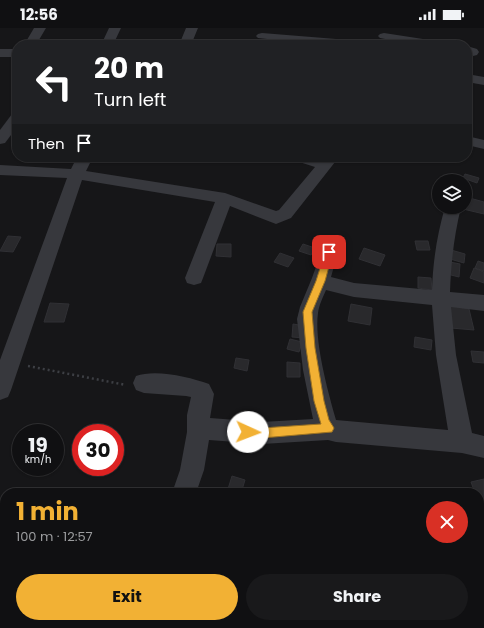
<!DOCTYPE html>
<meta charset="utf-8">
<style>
:root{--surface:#101012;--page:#19191b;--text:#f1f3f6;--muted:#9c9d9f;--line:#303032;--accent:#f2b134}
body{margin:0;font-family:Poppins,sans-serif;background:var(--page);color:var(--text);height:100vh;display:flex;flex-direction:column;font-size:15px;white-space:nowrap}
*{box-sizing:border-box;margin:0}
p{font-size:13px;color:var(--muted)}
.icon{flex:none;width:22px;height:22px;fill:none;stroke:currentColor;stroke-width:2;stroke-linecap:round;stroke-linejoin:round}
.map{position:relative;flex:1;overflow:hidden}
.panel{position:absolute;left:0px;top:460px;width:484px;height:140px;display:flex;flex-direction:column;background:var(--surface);border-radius:16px 16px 0 0;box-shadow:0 1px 3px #0004,0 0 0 1px var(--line)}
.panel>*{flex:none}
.guide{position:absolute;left:12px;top:12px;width:460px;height:122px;border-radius:16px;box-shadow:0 1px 3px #0004,0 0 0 1px var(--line);background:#202124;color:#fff;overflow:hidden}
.fabs{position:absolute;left:432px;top:146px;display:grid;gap:8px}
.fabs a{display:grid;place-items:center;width:40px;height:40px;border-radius:50%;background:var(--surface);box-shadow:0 1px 3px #0004,0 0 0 1px var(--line);font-size:20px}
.speed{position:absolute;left:12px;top:396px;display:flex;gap:8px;font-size:20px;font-weight:700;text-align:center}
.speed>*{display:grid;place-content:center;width:52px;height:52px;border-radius:50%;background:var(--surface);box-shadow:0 1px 3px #0004,0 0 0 1px var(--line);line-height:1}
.speed small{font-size:10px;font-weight:400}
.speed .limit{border:6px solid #d22;background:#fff;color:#111}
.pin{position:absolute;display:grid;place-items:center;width:34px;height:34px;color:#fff;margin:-17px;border-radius:8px;box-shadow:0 2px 6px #0006}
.me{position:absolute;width:44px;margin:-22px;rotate:92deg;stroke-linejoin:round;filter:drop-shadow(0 0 3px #0008)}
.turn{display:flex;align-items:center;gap:14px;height:84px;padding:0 16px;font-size:18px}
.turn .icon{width:52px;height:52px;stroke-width:2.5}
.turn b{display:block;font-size:28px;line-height:34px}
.then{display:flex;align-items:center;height:38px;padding:0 16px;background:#0003;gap:8px;font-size:15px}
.round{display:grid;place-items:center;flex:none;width:42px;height:42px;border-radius:21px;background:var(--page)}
.summary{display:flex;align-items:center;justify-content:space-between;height:68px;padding:0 16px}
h1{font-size:24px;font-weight:700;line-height:30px;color:var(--accent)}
.primary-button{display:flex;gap:8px;margin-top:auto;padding:8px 16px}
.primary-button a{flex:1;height:46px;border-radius:24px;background:var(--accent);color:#111;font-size:16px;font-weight:700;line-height:46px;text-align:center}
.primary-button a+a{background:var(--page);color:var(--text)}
.status{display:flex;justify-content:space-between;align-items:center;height:28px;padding:0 20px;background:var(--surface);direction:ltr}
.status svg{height:11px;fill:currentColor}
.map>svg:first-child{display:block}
.building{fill:#29292c;stroke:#303034}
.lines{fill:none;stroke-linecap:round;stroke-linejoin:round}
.path{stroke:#3d3f44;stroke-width:2.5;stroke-dasharray:2 3;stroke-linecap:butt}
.minor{fill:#37383d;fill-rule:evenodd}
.route{fill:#f2b134;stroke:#9d7322}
</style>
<div class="status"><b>12:56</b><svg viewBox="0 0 49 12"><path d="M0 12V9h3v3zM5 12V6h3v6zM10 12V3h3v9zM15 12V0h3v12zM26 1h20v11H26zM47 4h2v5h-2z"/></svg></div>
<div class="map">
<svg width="484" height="600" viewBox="0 0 484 600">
<rect width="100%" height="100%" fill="#161618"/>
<path class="building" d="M465 146 479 150 477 155 463 150Z
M466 169 484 174V186L463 181 465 179Z
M8 208 21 209 13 224 0 223Z
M415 213H428L430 222H417Z
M217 216H231V229L216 228Z
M303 216 315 220 311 227 299 223Z
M364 220 385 227 380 238 359 231Z
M451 222 465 226 464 235 450 231Z
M280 225 294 230 288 239 274 234Z
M445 233 460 236 459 249 443 245Z
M478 233 484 235V243L475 240Z
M474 240 484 244V255L470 250Z
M418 249 431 250 432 262 418 260Z
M50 275 69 276 64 294H44Z
M351 276 372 280 370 297 348 293Z
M447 277 469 281 474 302 451 300Z
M293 296 305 298 304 310 292 309Z
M415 309 432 312 431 322 414 319Z
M290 311 302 314 299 324 287 321Z
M471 323 484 324V335L473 334Z
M236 330 249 332 247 343 234 340Z
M287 334 300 335V349H287Z
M232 448 245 452 241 465 228 461Z
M484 451V473L479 474V465H475L471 454Z
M479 535 484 545V553L479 555Z
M96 595H126L127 600H97Z
M221 595H236L225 600H223Z"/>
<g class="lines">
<path class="path" d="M28 338 126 357"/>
<path class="minor" d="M34 0H46L36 17H24Z
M109 0H121L113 17H101Z
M186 0H198L191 17H179Z
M262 5 361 13 365 14 367 17H322L258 10 256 8 258 6Z
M384 5 436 13 440 14 442 17H416L380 10 378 8 380 6Z
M467 18 477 21 479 24 477 27 473 28 467 26Z
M0 21H17V29H0Z
M467 46 484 49V57L467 54Z
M17 85V99L5 115 0 116V102L12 86Z
M467 108 484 112V121L467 117Z
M77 129H93L86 143 225 165 276 183 279 182 315 139 293 132 290 129H314L321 131 323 129H339L291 190 276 196 230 178 203 250 201 255 194 257 187 255 185 250 215 174 82 152 11 362 8 369 0 372V332L67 150 0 147V137L71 141Z
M445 179H461C454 208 451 235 450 264L484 267V283L451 279 456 327 472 405 484 408V430L462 425 336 414 328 412 262 416 209 412 204 442 196 465H172L180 442 187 404V387L191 369 186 368 144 365 136 362 133 355 136 348C156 341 189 349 209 356L214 366 210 390 262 394 313 391 303 342 297 291 300 279 312 250 323 219 329 218 335 219 338 224 331 249 354 255 432 262C433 233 437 207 445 179ZM326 262 354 269 432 277 436 327 448 402 336 392C328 364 314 313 318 285 319 277 323 269 326 262Z
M131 595H159L158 600H130Z
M380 595H408L410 600H382Z"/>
</g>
<path class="route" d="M329 221 333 224 325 253 312 284 315 320 324 373 329 392 334 400 332 404 262 410 244 407 242 404 244 400 248 399 262 400 321 396 314 373 306 320 303 284 316 253 325 224Z"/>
</svg>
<div class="fabs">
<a><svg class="icon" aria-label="layers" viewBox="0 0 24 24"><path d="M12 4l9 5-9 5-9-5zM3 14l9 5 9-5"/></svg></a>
</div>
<div class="speed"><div>19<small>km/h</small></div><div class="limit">30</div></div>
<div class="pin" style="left:329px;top:224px;background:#d93025"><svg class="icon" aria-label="arrive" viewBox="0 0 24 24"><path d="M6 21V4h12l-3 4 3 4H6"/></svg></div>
<svg class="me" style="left:248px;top:404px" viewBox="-20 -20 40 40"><circle r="19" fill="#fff"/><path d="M0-13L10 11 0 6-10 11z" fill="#f2b134"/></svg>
<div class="guide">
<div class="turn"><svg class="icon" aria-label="left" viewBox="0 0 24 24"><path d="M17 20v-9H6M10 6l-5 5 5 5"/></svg><div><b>20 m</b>Turn left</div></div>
<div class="then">Then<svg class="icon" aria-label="arrive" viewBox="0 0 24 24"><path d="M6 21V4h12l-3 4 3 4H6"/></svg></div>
</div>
<section class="panel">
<div class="summary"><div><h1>1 min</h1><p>100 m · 12:57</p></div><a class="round" style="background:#d93025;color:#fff"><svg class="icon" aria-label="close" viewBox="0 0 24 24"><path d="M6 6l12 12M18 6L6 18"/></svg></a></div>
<div class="primary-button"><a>Exit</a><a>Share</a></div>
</section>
</div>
